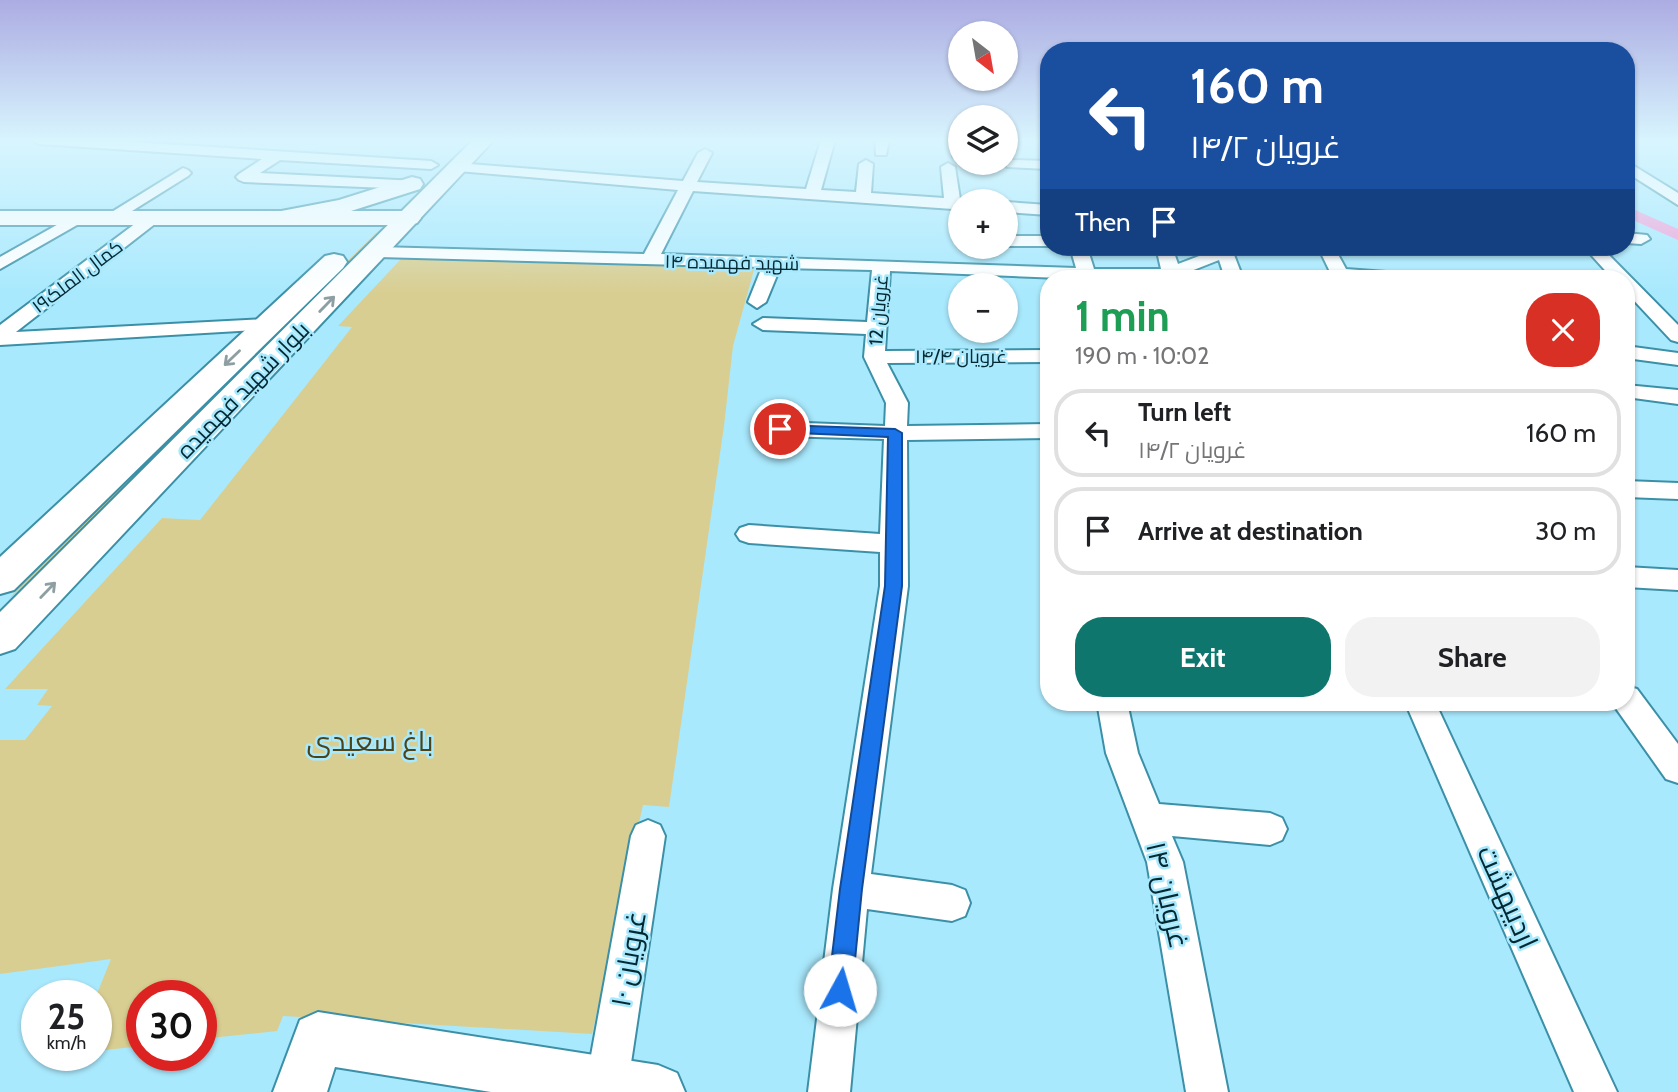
<!DOCTYPE html>
<meta charset="utf-8">
<style>
:root{--surface:#fff;--page:#f2f2f2;--text:#202124;--muted:#757577;--line:#e0e0e0;--accent:#0f766e}
body{margin:0;font-family:Cabin,Cairo,sans-serif;background:var(--page);color:var(--text);height:100vh;display:flex;flex-direction:column;font-size:26px;white-space:nowrap}
*{box-sizing:border-box;margin:0}
p{font-size:23px;color:var(--muted)}
.icon{flex:none;width:38px;height:38px;fill:none;stroke:currentColor;stroke-width:2;stroke-linecap:round;stroke-linejoin:round}
.map{position:relative;flex:1;overflow:hidden}
.panel{position:absolute;left:1040px;top:270px;width:595px;height:441px;display:flex;flex-direction:column;background:var(--surface);border-radius:28px;box-shadow:0 2px 5px #0004}
.panel>*{flex:none}
.hud{position:absolute;left:1040px;top:42px;width:595px;height:214px;border-radius:28px;box-shadow:0 2px 5px #0004;background:#1a4fa0;color:#fff;overflow:hidden}
.needle{width:46px;rotate:149deg}
.buttons{position:absolute;left:948px;top:21px;display:grid;gap:14px}
.buttons a{display:grid;place-items:center;width:70px;height:70px;border-radius:50%;background:var(--surface);box-shadow:0 2px 5px #0004;font-size:35px}
.speed{position:absolute;left:21px;top:980px;display:flex;gap:14px;font-size:35px;font-weight:700;text-align:center}
.speed>*{display:grid;place-content:center;width:91px;height:91px;border-radius:50%;background:var(--surface);box-shadow:0 2px 5px #0004;line-height:1}
.speed small{font-size:18px;font-weight:400}
.speed .limit{border:10px solid #d22;background:#fff;color:#111}
.pin{position:absolute;display:grid;place-items:center;width:60px;height:60px;color:#fff;margin:-30px;border:4px solid #fff;border-radius:50%;box-shadow:0 2px 7px #0007}
.me{position:absolute;width:77px;margin:-38px;rotate:6deg;stroke-linejoin:round;filter:drop-shadow(0 0 5px #0008)}
.turn{display:flex;align-items:center;gap:24px;height:147px;padding:0 35px;font-size:32px}
.turn .icon{width:91px;height:91px;stroke-width:2.5}
.turn b{display:block;font-size:49px;line-height:60px}
.then{display:flex;align-items:center;height:66px;padding:0 35px;background:#0003;gap:14px;font-size:26px}
.round{display:grid;place-items:center;flex:none;width:74px;height:74px;border-radius:28px;background:var(--page)}
.summary{display:flex;align-items:center;justify-content:space-between;height:119px;padding:0 35px}
h1{font-size:42px;font-weight:800;line-height:52px;color:#1e9e55}
.button{display:flex;gap:14px;margin-top:auto;padding:14px 35px}
.button a{flex:1;height:80px;border-radius:28px;background:var(--accent);color:#fff;font-size:28px;font-weight:800;line-height:80px;text-align:center}
.button a+a{background:var(--page);color:var(--text)}
ul{padding:0;list-style:none}
li{display:flex;align-items:center;gap:21px;height:88px;margin:0 14px 10px;padding:0 21px;border:4px solid var(--line);border-radius:28px}
li div{flex:1}
li b{display:block;font-size:26px}
li em{font-style:normal}
.map>svg:first-child{display:block}
.green{fill:#d9ce92}
.lines{fill:none;stroke-linecap:round;stroke-linejoin:round}
.canal{fill:#f2a1d9;fill-rule:evenodd}
.minor-casing{stroke:#3b90a7;stroke-width:4}
.tertiary-casing{stroke:#3b90a7;stroke-width:4}
.secondary-casing{stroke:#3b90a7;stroke-width:4}
.primary-casing{stroke:#3b90a7;stroke-width:4}
.minor{fill:#fff;fill-rule:evenodd}
.tertiary{fill:#fff;fill-rule:evenodd}
.secondary{fill:#fff;fill-rule:evenodd}
.primary{fill:#fff;fill-rule:evenodd}
.oneway{stroke:#8e9fa3}
.route{fill:#1a73e8;stroke:#114b97;stroke-width:2}
.labels{text-anchor:middle;stroke-width:5;stroke-linejoin:round;paint-order:stroke}
.far-street-label{font-size:19px;fill:#042933;stroke:#a9e9fd}
.street-label{font-size:23px;fill:#042933;stroke:#a9e9fd}
.near-park-label{font-size:28px;fill:#4b441b;stroke:#a9e9fd}
.near-street-label{font-size:28px;fill:#042933;stroke:#a9e9fd}
</style>
<div class="map">
<svg width="1678" height="1092" viewBox="0 0 1678 1092">
<rect width="100%" height="100%" fill="#a9e9fd"/>
<path class="green" d="M378 231 355 262 72 542 8 600 62 538Z
M401 259 755 266 733 346 724 426 669 807 643 805 592 1034 283 1016 277 1031 201 1039V996H142V1046L96 1051V996L111 959 0 974V740H25L52 706 37 705 48 689H5L162 518 200 520 352 327 338 326Z"/>
<g class="lines">
<path class="canal" d="M1626 206 1678 229V240L1626 217Z"/>
<defs>
<path id="minor" d="M32 140H102L431 161 438 165 431 169 280 160 260 173 417 181 420 184 417 187 412 189 244 182 239 180 236 177 239 174 262 159 39 144Z
M821 140H835L821 190 856 192 859 164 866 160 873 164 871 193 944 198 941 167 948 163 955 167 960 199 967 201H961V209H953L693 191 661 254 1076 268 1070 247H1087L1094 269H1161L1156 247H1172L1178 264 1215 250V247H1231L1243 278H1225L1219 260 1181 275 1182 278H1060L890 271 885 351 1048 350V362L887 363 908 403 907 426 1048 424V438L907 440 908 586 871 874 952 885 965 890 970 903 965 916 952 921 867 909 850 1092H808L833 889 880 586V552L749 543 740 540 736 534 740 528 749 525 880 534 884 439 780 436 772 434 769 429 772 424 780 422 885 426 886 403 864 357 866 334 763 330 753 324 763 318 867 322 872 270 780 268 766 302 757 308 748 302 762 267 378 257 369 252 378 247 644 254 678 190 458 171 451 167 458 163 683 181 698 153 705 149 712 153 697 182 806 189Z
M875 140H889L886 155H876Z
M950 140H961V158L953 157Z
M1012 160 1048 161V169L1007 167 1006 162Z
M1626 161 1678 193V205L1626 172Z
M183 168 188 170 191 173 188 176 116 221 110 223 102 218Z
M1006 202 1048 205V215L1006 212Z
M154 212 160 214 162 217 160 220 16 332 267 319 274 321 277 325 274 329 0 345V325L148 214Z
M78 213 86 218 84 221 0 269V257Z
M1626 233 1647 235 1650 239 1641 244 1626 243Z
M1006 236H1048V246H1006Z
M1318 247H1334L1346 269 1400 273 1409 278H1333Z
M1584 247H1601L1678 325V342L1671 340 1626 292V278H1612Z
M1567 273 1576 278H1557L1560 274Z
M1626 346 1678 353V365L1626 358Z
M1626 385 1678 390V404L1626 397Z
M1626 481 1678 483V499L1626 497Z
M1626 567 1678 570V590L1626 587Z
M1626 686 1637 689 1678 744V783L1666 779 1615 707 1613 702H1626Z
M1097 702H1127L1138 753 1159 804 1270 813 1282 818 1287 829 1282 840 1270 845 1172 836 1183 862 1228 1092H1186L1147 862 1106 753Z
M1405 702H1435L1617 1092H1574Z
M648 820 660 825 665 836 628 1083 624 1092H590L586 1083 631 836 636 825Z"/>
<path id="tertiary" d="M318 1012 658 1065 677 1073 685 1092H491L335 1067 327 1092H273L300 1020Z"/>
<path id="secondary" d="M0 211H409L417 213 421 218 417 223 409 225H0Z"/>
<path id="primary" d="M473 140H494L15 649 0 654V612Z
M412 177 420 179 423 184 420 189 351 211 284 224 276 222 272 217 276 212 339 200Z
M334 254 343 256 347 262 343 268 14 590 0 594V557L325 256Z"/>
</defs>
<use href="#minor" class="minor-casing"/>
<use href="#tertiary" class="tertiary-casing"/>
<use href="#secondary" class="secondary-casing"/>
<use href="#primary" class="primary-casing"/>
<use href="#minor" class="minor"/>
<use href="#tertiary" class="tertiary"/>
<use href="#secondary" class="secondary"/>
<use href="#primary" class="primary"/>
</g>
<defs><path id="oneway-shaft" d="M-6 0H5M1.5-3L5.5 0L1.5 3" fill="none" stroke-width="1.6" stroke-linecap="round" stroke-linejoin="round" transform="scale(1.75)"/></defs>
<g class="oneway">
<use href="#oneway-shaft" transform="translate(327 304) rotate(-46)"/>
<use href="#oneway-shaft" transform="translate(232 358) rotate(136)"/>
<use href="#oneway-shaft" transform="translate(48 590) rotate(-46)"/>
</g>
<linearGradient id="sky" x2="0" y2="1"><stop stop-color="#acace2"/><stop offset="0.48" stop-color="#d8f5fe"/><stop offset="1" stop-color="#d8f5fe" stop-opacity="0"/></linearGradient>
<rect width="1678" height="293" fill="url(#sky)"/>
<path class="route" d="M780 425 895 429 902 433V586L862 889 852 990 848 999 840 1003 831 999 828 990 840 889 885 586 888 437 775 432 773 429Z"/>
<g class="labels">
<g class="far-street-label">
<text transform="translate(732 262) rotate(1)" y="7">شهید فهمیده ۱۴</text>
<text transform="translate(77 276) rotate(-37)" y="7">کمال الملک۱۹</text>
<text transform="translate(878 310) rotate(-85)" y="7">غرویان 12</text>
<text x="961" y="363">غرویان ۱۴/۴</text>
</g>
<g class="street-label">
<text transform="translate(243 390) rotate(-46)" y="8">بلوار شهید فهمیده</text>
</g>
<g class="near-park-label">
<text x="370" y="751">باغ سعیدی</text>
</g>
<g class="near-street-label">
<text transform="translate(1168 895) rotate(77)" y="10">غرویان ۱۴</text>
<text transform="translate(1508 897) rotate(66)" y="10">اردیبهشت</text>
<text transform="translate(628 959) rotate(-80)" y="10">غرویان ۱۰</text>
</g>
</g>
</svg>
<div class="buttons">
<a><svg class="needle" viewBox="-14 -14 28 28"><path d="M0-13l5 13h-10z" fill="#e53935"/><path d="M0 13l5-13h-10z" fill="#757577"/></svg></a>
<a><svg class="icon" aria-label="layers" viewBox="0 0 24 24"><path d="M12 4l9 5-9 5-9-5zM3 14l9 5 9-5"/></svg></a>
<a>+</a>
<a>−</a>
</div>
<div class="speed"><div>25<small>km/h</small></div><div class="limit">30</div></div>
<div class="pin" style="left:780px;top:429px;background:#d93025"><svg class="icon" aria-label="arrive" viewBox="0 0 24 24"><path d="M6 21V4h12l-3 4 3 4H6"/></svg></div>
<svg class="me" style="left:840px;top:990px" viewBox="-20 -20 40 40"><circle r="19" fill="#fff"/><path d="M0-13L10 11 0 6-10 11z" fill="#1a73e8"/></svg>
<div class="hud">
<div class="turn"><svg class="icon" aria-label="left" viewBox="0 0 24 24"><path d="M17 20v-9H6M10 6l-5 5 5 5"/></svg><div><b>160 m</b>غرویان ۱۴/۲</div></div>
<div class="then">Then<svg class="icon" aria-label="arrive" viewBox="0 0 24 24"><path d="M6 21V4h12l-3 4 3 4H6"/></svg></div>
</div>
<section class="panel">
<div class="summary"><div><h1>1 min</h1><p>190 m · 10:02</p></div><a class="round" style="background:#d93025;color:#fff"><svg class="icon" aria-label="close" viewBox="0 0 24 24"><path d="M6 6l12 12M18 6L6 18"/></svg></a></div>
<ul>
<li><svg class="icon" aria-label="left" viewBox="0 0 24 24"><path d="M17 20v-9H6M10 6l-5 5 5 5"/></svg><div><b>Turn left</b><p>غرویان ۱۴/۲</p></div><em>160 m</em></li>
<li><svg class="icon" aria-label="arrive" viewBox="0 0 24 24"><path d="M6 21V4h12l-3 4 3 4H6"/></svg><div><b>Arrive at destination</b></div><em>30 m</em></li>
</ul>
<div class="button"><a>Exit</a><a>Share</a></div>
</section>
</div>
